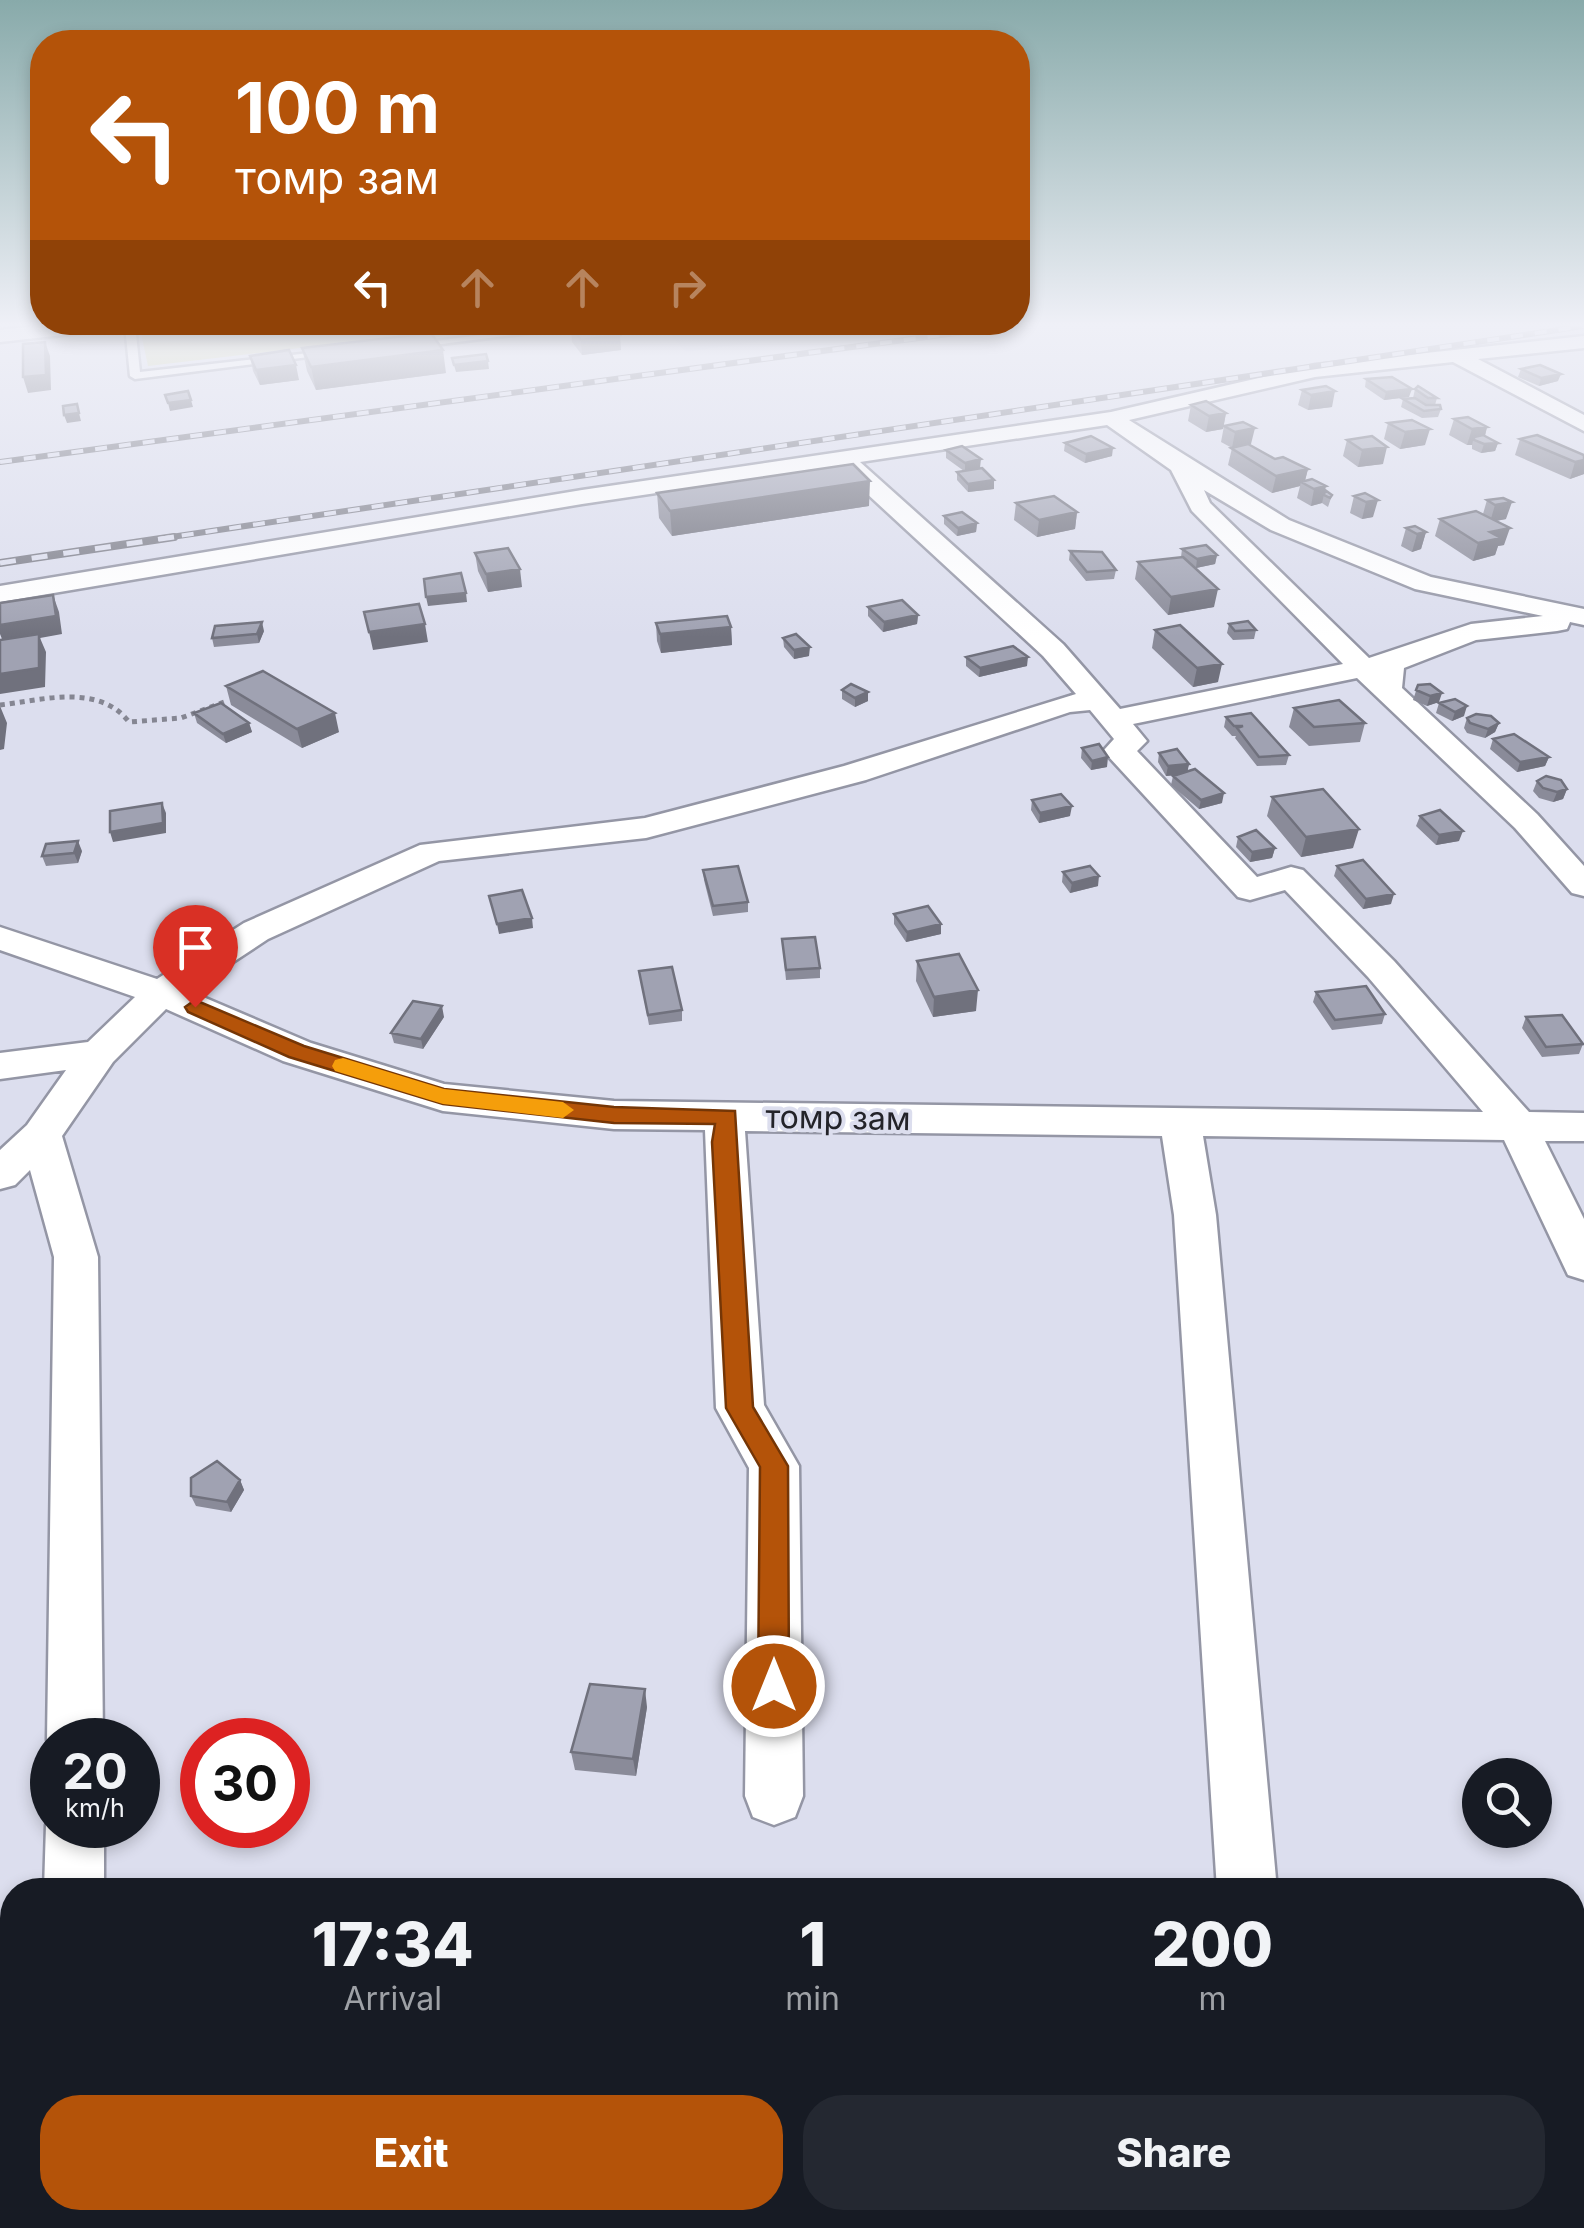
<!DOCTYPE html>
<meta charset="utf-8">
<style>
:root{--surface:#171b24;--page:#242831;--text:#f1f3f6;--muted:#9ea1a6;--accent:#b45309}
body{margin:0;font-family:Inter,sans-serif;background:var(--page);color:var(--text);height:100vh;display:flex;flex-direction:column;font-size:38px;white-space:nowrap}
*{box-sizing:border-box;margin:0}
p{font-size:32px;color:var(--muted)}
.icon{flex:none;width:55px;height:55px;fill:none;stroke:currentColor;stroke-width:2;stroke-linecap:round;stroke-linejoin:round}
.map{position:relative;flex:1;overflow:hidden}
.panel{position:absolute;left:0px;top:1878px;width:1585px;height:352px;display:flex;flex-direction:column;background:var(--surface);border-radius:40px 40px 0 0;box-shadow:0 5px 15px #0003}
.panel>*{flex:none}
.hud{position:absolute;left:30px;top:30px;width:1000px;height:305px;border-radius:40px;box-shadow:0 5px 15px #0003;background:#b45309;color:#fff;overflow:hidden}
.controls{position:absolute;left:1462px;top:1758px;display:grid;gap:20px}
.controls a{display:grid;place-items:center;width:90px;height:90px;border-radius:50%;background:var(--surface);box-shadow:0 5px 15px #0003;font-size:50px}
.speed{position:absolute;left:30px;top:1718px;display:flex;gap:20px;font-size:50px;font-weight:700;text-align:center}
.speed>*{display:grid;place-content:center;width:130px;height:130px;border-radius:50%;background:var(--surface);box-shadow:0 5px 15px #0003;line-height:1}
.speed small{font-size:25px;font-weight:400}
.speed .limit{border:15px solid #d22;background:#fff;color:#111}
.pin{position:absolute;display:grid;place-items:center;width:85px;height:85px;color:#fff;margin:-102px -42px;border-radius:50% 50% 50% 0;rotate:-45deg;box-shadow:0 0 10px #0007}
.pin .icon{rotate:45deg}
.me{position:absolute;width:110px;margin:-55px;rotate:0deg;stroke-linejoin:round;filter:drop-shadow(0 0 8px #0008)}
.turn{display:flex;align-items:center;gap:35px;height:210px;padding:0 40px;font-size:45px}
.turn .icon{width:130px;height:130px;stroke-width:2.5}
.turn b{display:block;font-size:70px;line-height:85px}
.lanes{display:flex;align-items:center;height:95px;padding:0 40px;background:#0003;justify-content:center;gap:50px;direction:ltr}
.lanes .off{opacity:.35}
.eta{display:flex;justify-content:space-evenly;align-items:center;height:170px;text-align:center}
.eta b{font-size:60px;font-weight:800;line-height:70px}
.primary-button{display:flex;gap:20px;margin-top:auto;padding:20px 40px}
.primary-button a{flex:1;height:115px;border-radius:40px;background:var(--accent);color:#fff;font-size:40px;font-weight:800;line-height:115px;text-align:center}
.primary-button a+a{background:var(--page);color:var(--text)}
.map>svg:first-child{display:block}
.built{fill:#d1d4eb}
.green{fill:#cfd39a}
.lines{fill:none;stroke-linecap:round;stroke-linejoin:round}
.lane-casing{stroke:#9496a5;stroke-width:5}
.street-casing{stroke:#9496a5;stroke-width:5}
.path{stroke:#858692;stroke-width:5;stroke-dasharray:5 5;stroke-linecap:butt}
.lane{fill:#fff;fill-rule:evenodd}
.street{fill:#fff;fill-rule:evenodd}
.rail-far1-casing{stroke:#7b7c87;stroke-width:6}
.rail-casing{stroke:#7b7c87;stroke-width:8}
.rail-far1{stroke:#dcdeee;stroke-width:4;stroke-dasharray:12;stroke-linecap:butt}
.rail{stroke:#dcdeee;stroke-width:5;stroke-dasharray:16;stroke-linecap:butt}
.wall{fill:#8a8b99}
.shaded-wall{fill:#70717d}
.building{fill:#a0a2b2;stroke:#70717d;stroke-width:2.5}
.route{fill:#b45309;stroke:#753606;stroke-width:2.5}
.slow{fill:#f59e0b}
.labels{text-anchor:middle;stroke-width:8;stroke-linejoin:round;paint-order:stroke}
.street-label{font-size:32px;fill:#232329;stroke:#dcdeee}
</style>
<div class="map">
<svg width="1584" height="2228" viewBox="0 0 1584 2228">
<rect width="100%" height="100%" fill="#dcdeee"/>
<path class="built" d="M662 325H874L686 352Z"/>
<path class="green" d="M205 325H504L506 329 396 342 393 337 148 366 141 333Z"/>
<g class="lines">
<defs>
<path id="lane" d="M125 325H135L140 372 327 351 332 354 135 379 130 376Z
M559 325H592L410 348 405 345Z"/>
<path id="street" d="M44 325H108L99 331 0 342V330Z
M1584 336V348L1478 359 1584 415V431L1453 362 1315 377 1129 420 1289 520 1431 577 1584 609V625L1570 622 1567 629 1557 631 1476 640 1404 668 1402 688 1537 814 1584 866V896L1572 893 1515 828 1357 678 1133 724 1147 741 1137 751 1257 877 1291 867 1303 870 1394 961 1529 1112 1584 1113V1141H1545L1584 1219V1280L1568 1275 1504 1140 1203 1136 1216 1215 1277 1890H1217L1174 1215 1162 1136 745 1131 764 1405 799 1466 803 1796 795 1817 774 1825 753 1817 745 1796 749 1468 716 1408 705 1130 614 1129 443 1111 283 1061 166 1009 113 1062 62 1136 98 1257 103 1740H52V1754L47 1740 54 1257 30 1170 15 1185 0 1189V1150L27 1125 66 1070 0 1079V1053L88 1042 135 997 0 950V927L157 979 244 923 420 845 645 818 844 766 1076 694 1043 656 837 466 582 504 0 602V586L582 490 1111 412 1315 365ZM1107 425 1171 470 1192 511 1343 664 1120 709 1063 644 860 462ZM1204 490 1271 530 1415 589 1543 616 1471 624 1369 658 1210 503ZM1090 710 1114 739 1104 750 1108 756 1238 897 1250 900 1285 890 1368 977 1483 1112 614 1101 444 1084 311 1043 189 991 268 939 439 861 646 838 866 780 1070 712Z
M52 1808V1825H104V1890H44L46 1825Z
M34 2218H103L104 2228H34Z
M1236 2218H1345L1350 2228H1236Z"/>
</defs>
<use href="#lane" class="lane-casing"/>
<use href="#street" class="street-casing"/>
<path class="path" d="M0 705C42 700 99 683 129 722L181 718 227 701"/>
<use href="#lane" class="lane"/>
<use href="#street" class="street"/>
<defs>
<path id="rail-far1" d="M0 462 1015 325
M158 539 1584 326"/>
<path id="rail" d="M0 563 174 537"/>
</defs>
<use href="#rail-far1" class="rail-far1-casing"/>
<use href="#rail" class="rail-casing"/>
<use href="#rail-far1" class="rail-far1"/>
<use href="#rail" class="rail"/>
</g>
<path class="wall" d="M708 325H796L719 335Z
M571 327 621 350 582 355 572 342Z
M302 348 446 373 316 390 307 371Z
M250 356 299 380 260 385 253 371Z
M1521 369 1558 381 1539 386 1518 377Z
M1366 379 1409 397 1384 400 1365 387Z
M1415 389 1437 398 1435 405 1441 409 1438 417 1422 418 1401 407 1403 399 1413 398Z
M1302 390 1332 407 1308 410 1298 405Z
M1191 405 1226 413 1223 429 1206 432 1188 421Z
M1454 419 1487 427 1485 436 1498 443 1495 451 1481 453 1472 449V445H1467L1449 435Z
M1243 422 1251 444H1249L1275 459 1308 469 1305 481 1332 495 1328 507 1322 503 1311 506 1297 498 1300 486 1272 493 1228 465 1232 448 1221 442 1224 426Z
M1388 423 1425 445 1400 449 1384 439Z
M1520 439 1584 455V474L1570 479 1515 455Z
M1347 440 1383 464 1358 467 1343 456Z
M1065 443 1112 456 1085 463 1064 451Z
M946 450 980 468 994 489 968 492 957 480V472L964 471 946 458Z
M657 493 869 506 672 536 659 518Z
M1365 493 1373 517 1362 519 1350 513 1354 496Z
M1503 498 1506 519 1496 521 1504 545 1498 546 1495 555 1473 561 1435 536 1440 519 1483 514 1487 500Z
M1016 503 1077 512 1075 529 1037 537 1014 520Z
M944 516 977 523 976 532 957 536 944 524Z
M1406 528 1426 532 1421 549 1412 552 1401 546Z
M1182 549 1217 555 1215 564 1196 568 1214 607 1168 615 1135 579 1138 562 1181 557Z
M1070 551 1116 570 1114 579 1086 581 1069 560Z
M475 553 522 587 488 592 478 571Z
M868 607 918 615 917 624 883 632 868 616Z
M656 623 731 627 732 645 661 653 657 641Z
M1229 624 1256 630 1254 639 1233 640 1227 633Z
M1155 630 1218 682 1193 687 1152 648Z
M264 631 259 643 214 647 212 638Z
M783 638 809 656 794 659 784 647Z
M966 657 1027 666 979 677 966 666Z
M1418 685 1439 702 1427 706 1413 700Z
M226 686 339 732 302 748 231 705Z
M842 690 868 701 855 707 842 699Z
M1439 703 1464 716 1452 721 1436 713Z
M1294 708 1365 723 1360 742 1309 746 1289 727Z
M194 713 249 723 252 732 226 743 197 723Z
M1226 717 1289 755 1286 765 1257 766 1235 738 1236 736H1232L1224 727Z
M1467 718 1499 723 1495 732 1485 738 1467 733 1464 728Z
M1493 739 1549 757 1545 766 1517 772 1490 749Z
M1082 748 1107 767 1091 770 1081 758Z
M1159 753 1189 764 1187 771 1222 803 1199 809 1171 785 1173 776 1175 775 1166 776 1158 762Z
M1537 781 1567 789 1563 799 1553 802 1539 798 1533 791Z
M1272 797 1353 848 1301 857 1267 816Z
M1032 800 1070 816 1039 823 1031 810Z
M1420 816 1459 841 1436 845 1416 826Z
M1238 837 1275 848 1272 858 1250 862 1236 847Z
M82 851 78 863 46 866 42 856Z
M1337 866 1391 904 1363 909 1334 876Z
M703 870 748 902V912L713 916 704 880Z
M1063 872 1098 886 1070 893 1062 882Z
M894 914 941 934 906 942 894 924Z
M782 939 820 968V978L786 980Z
M917 961 976 1011 933 1017 916 981Z
M639 971 682 1010V1021L649 1025Z
M1316 992 1385 1014 1382 1024 1332 1030 1313 1002Z
M444 1017 423 1049 394 1043 391 1033Z
M1526 1017 1583 1044 1579 1054 1542 1057 1522 1028Z
M240 1480 244 1490 231 1512 196 1506 191 1496Z
M647 1707 636 1776 575 1770 571 1752Z"/>
<path class="shaded-wall" d="M451 325H487L488 331 452 335Z
M718 325H796L719 335Z
M620 335 621 350 582 355 581 340Z
M45 342 50 356 51 390 28 393 23 377Z
M443 350 446 373 316 390 311 367Z
M488 361 489 369 456 372 454 365Z
M296 365 299 380 260 385 256 370Z
M1561 374 1558 381 1539 386 1541 378Z
M1412 389 1409 397 1384 400 1386 392Z
M1335 391 1332 407 1308 410 1311 395Z
M191 400 193 407 170 411 168 403Z
M79 413 81 421 67 423 64 415Z
M1226 413 1223 429 1206 432 1209 416Z
M1487 427 1483 443 1474 437 1472 445H1467L1472 429Z
M1255 428 1251 444 1232 448 1235 432Z
M1430 429 1425 445 1400 449 1405 432Z
M1498 443 1495 451 1481 453 1484 444Z
M1387 447 1383 464 1358 467 1362 450Z
M1113 448 1112 456 1085 463 1086 454Z
M981 459 980 468 965 471V463Z
M1584 460V474L1570 479 1575 462Z
M1308 469 1304 484 1301 482 1300 486 1272 493 1276 476Z
M994 480V489L968 492V484Z
M870 481 869 506 672 536 670 511Z
M1326 486 1322 503 1311 506 1314 489Z
M1378 500 1373 517 1362 519 1366 502Z
M1512 502 1506 519 1490 522 1495 505Z
M1077 512 1075 529 1037 537 1039 520Z
M977 523 976 532 957 536 958 528Z
M1510 528 1504 545 1498 546 1495 555 1473 561 1478 543 1490 532Z
M1426 532 1421 549 1412 552 1417 534Z
M1217 555 1215 564 1196 568 1197 559Z
M520 569 522 587 488 592 486 574Z
M1218 589 1214 607 1168 615 1171 597Z
M466 593 467 602 428 606 426 597Z
M53 595 59 612 62 634 40 638 46 652 45 687 0 694V674L4 644 0 634V625Z
M918 615 917 624 883 632 884 622Z
M262 622 264 631 259 643 257 634Z
M425 624 428 642 373 650 369 632Z
M731 627 732 645 661 653 660 634Z
M810 647 809 656 794 659V650Z
M1028 657 1027 666 979 677 980 668Z
M1222 664 1218 682 1193 687 1197 668Z
M868 692V701L855 707V698Z
M1442 693 1439 702 1427 706 1430 696Z
M0 706 7 723 4 749 0 750Z
M1467 706 1464 716 1452 721 1455 712Z
M335 713 339 732 302 748 297 729Z
M249 723 252 732 226 743 223 734Z
M1499 723 1495 732 1485 738 1488 729Z
M1108 757 1107 767 1091 770 1092 761Z
M1549 757 1545 766 1517 772 1520 762Z
M1189 764 1187 774 1166 776 1168 766Z
M1567 789 1563 799 1553 802 1557 792Z
M1224 793 1222 803 1199 809 1201 800Z
M162 803 166 813V833L113 842 110 832Z
M1072 806 1070 816 1039 823 1040 813Z
M1359 829 1353 848 1301 857 1306 837Z
M1463 831 1459 841 1436 845 1439 835Z
M78 841 82 851 78 863 74 853Z
M1275 848 1272 858 1250 862 1252 852Z
M1099 876 1098 886 1070 893 1072 883Z
M1394 894 1391 904 1363 909 1366 899Z
M532 918 533 928 499 934 497 924Z
M941 924V934L906 942 907 932Z
M978 990 976 1011 933 1017 934 997Z
M442 1006 444 1017 423 1049 421 1039Z
M240 1480 244 1490 231 1512 227 1502Z
M645 1689 647 1707 636 1776 633 1759Z"/>
<path class="building" d="M589 325H612L620 335 581 340 571 327Z
M431 333 443 350 311 367 302 348Z
M45 342 46 375 23 377V344Z
M289 350 296 365 256 370 250 356Z
M486 354 488 361 454 365 452 358Z
M1540 365 1561 374 1541 378 1521 369Z
M1392 377 1412 389 1386 392 1366 379Z
M1326 386 1335 391 1311 395 1302 390Z
M1418 386 1437 398H1428L1415 389Z
M188 391 191 400 168 403 165 395Z
M1415 398 1426 405H1440L1441 409 1424 411 1403 399Z
M1206 401 1226 413 1209 416 1191 405Z
M77 404 79 413 64 415 63 406Z
M1468 417 1487 427 1472 429 1454 419Z
M1412 420 1430 429 1405 432 1388 423Z
M1243 422 1255 428 1235 432 1224 426Z
M1483 435 1498 443 1484 444 1474 440V437Z
M1537 435 1584 455V460L1575 462 1520 439Z
M1091 436 1113 448 1086 454 1065 443Z
M1372 436 1387 447 1362 450 1347 440Z
M1248 444 1275 459 1283 457 1308 469 1276 476 1231 448Z
M962 446 981 459 965 463 946 450Z
M853 464 870 481 670 511 657 493Z
M982 468 994 480 968 484 957 472Z
M1312 479 1326 486 1314 489 1301 482Z
M1325 490 1332 495 1330 498 1324 495Z
M1365 493 1378 500 1366 502 1354 496Z
M1054 496 1077 512 1039 520 1016 503Z
M1503 498 1512 502 1495 505 1487 500Z
M1476 511 1510 528 1490 532 1501 538 1478 543 1440 519Z
M962 512 977 523 958 528 944 516Z
M1415 526 1426 532 1417 534 1406 528Z
M1206 545 1217 555 1197 559 1182 549Z
M508 548 520 569 486 574 475 553Z
M1070 551 1102 552 1116 570 1087 572Z
M1183 557 1218 589 1171 597 1138 562Z
M461 573 466 593 426 597 424 579Z
M53 595 56 616 0 625V603Z
M902 600 918 615 884 622 868 607Z
M419 604 425 624 369 632 364 612Z
M727 616 731 627 660 634 656 623Z
M1248 621 1256 630 1235 631 1229 624Z
M262 622 257 634 212 638 215 626Z
M1180 625 1222 664 1197 668 1155 630Z
M39 634V668L0 674V640Z
M796 634 810 647 794 650 783 638Z
M1013 646 1028 657 980 668 966 657Z
M263 671 335 713 297 729 226 686Z
M851 684 868 692 855 698 842 690Z
M1430 684 1442 693 1430 696 1416 690 1418 685Z
M1455 699 1467 706 1455 712 1439 703Z
M1339 700 1365 723 1314 727 1294 708Z
M221 703 249 723 223 734 194 713Z
M1251 713 1289 755 1259 757 1237 728 1243 726H1234L1226 717Z
M1476 714 1491 716 1499 723 1488 729 1470 723 1467 718Z
M1514 734 1549 757 1520 762 1493 739Z
M1099 744 1108 757 1092 761 1082 748Z
M1177 749 1189 764 1168 766 1159 753Z
M1195 769 1224 793 1201 800 1173 776Z
M1546 776 1561 780 1567 789 1557 792 1543 788 1537 781Z
M1323 789 1359 829 1306 837 1272 797Z
M1061 794 1072 806 1040 813 1032 800Z
M162 803 163 823 110 832V811Z
M1440 810 1463 831 1439 835 1420 816Z
M1256 830 1275 848 1252 852 1238 837Z
M78 841 74 853 42 856 46 844Z
M1363 860 1394 894 1366 899 1337 866Z
M738 866 748 902 713 906 703 870Z
M1090 866 1099 876 1072 883 1063 872Z
M522 890 532 918 497 924 489 896Z
M928 906 941 924 907 932 894 914Z
M815 937 820 968 786 970 782 939Z
M959 954 978 990 934 997 917 961Z
M672 967 682 1010 648 1015 639 971Z
M1366 986 1385 1014 1335 1020 1316 992Z
M413 1001 442 1006 421 1039 391 1033Z
M1562 1015 1583 1044 1546 1047 1526 1017Z
M217 1461 240 1480 227 1502 191 1496V1478Z
M590 1684 645 1689 633 1759 571 1752Z"/>
<linearGradient id="sky" x2="0" y2="1"><stop stop-color="#8aa"/><stop offset="0.51" stop-color="#eff0f7"/><stop offset="1" stop-color="#eff0f7" stop-opacity="0"/></linearGradient>
<rect width="1584" height="637" fill="url(#sky)"/>
<path class="route" d="M195 1000 304 1046 444 1089 614 1107 735 1111 753 1407 788 1466 789 1686 785 1697 774 1701 763 1697 758 1686 760 1467 726 1408 712 1142 715 1124 614 1123 443 1104 289 1057 188 1012 185 1007Z"/>
<path class="slow" d="M343 1058 444 1089 563 1102 574 1110 563 1118 443 1104 335 1071 332 1066 335 1060Z"/>
<g class="labels">
<g class="street-label">
<text transform="translate(838 1118) rotate(1)" y="11">томр зам</text>
</g>
</g>
</svg>
<div class="controls">
<a><svg class="icon" aria-label="search" viewBox="0 0 24 24"><circle cx="10" cy="10" r="6"/><path d="M15 15l6 6"/></svg></a>
</div>
<div class="speed"><div>20<small>km/h</small></div><div class="limit">30</div></div>
<div class="pin" style="left:195px;top:1007px;background:#d93025"><svg class="icon" aria-label="arrive" viewBox="0 0 24 24"><path d="M6 21V4h12l-3 4 3 4H6"/></svg></div>
<svg class="me" style="left:774px;top:1686px" viewBox="-20 -20 40 40"><circle r="17" fill="#b45309" stroke="#fff" stroke-width="3"/><path d="M0-11L8 9 0 5-8 9z" fill="#fff"/></svg>
<div class="hud">
<div class="turn"><svg class="icon" aria-label="left" viewBox="0 0 24 24"><path d="M17 20v-9H6M10 6l-5 5 5 5"/></svg><div><b>100 m</b>томр зам</div></div>
<div class="lanes"><svg class="icon" aria-label="left" viewBox="0 0 24 24"><path d="M17 20v-9H6M10 6l-5 5 5 5"/></svg><svg class="icon off" aria-label="ahead" viewBox="0 0 24 24"><path d="M12 20V5M6 11l6-6 6 6"/></svg><svg class="icon off" aria-label="ahead" viewBox="0 0 24 24"><path d="M12 20V5M6 11l6-6 6 6"/></svg><svg class="icon off" aria-label="right" viewBox="0 0 24 24"><path d="M7 20v-9h11M14 6l5 5-5 5"/></svg></div>
</div>
<section class="panel">
<div class="eta">
<div><b>17:34</b><p>Arrival</p></div>
<div><b>1</b><p>min</p></div>
<div><b>200</b><p>m</p></div>
</div>
<div class="primary-button"><a>Exit</a><a>Share</a></div>
</section>
</div>
